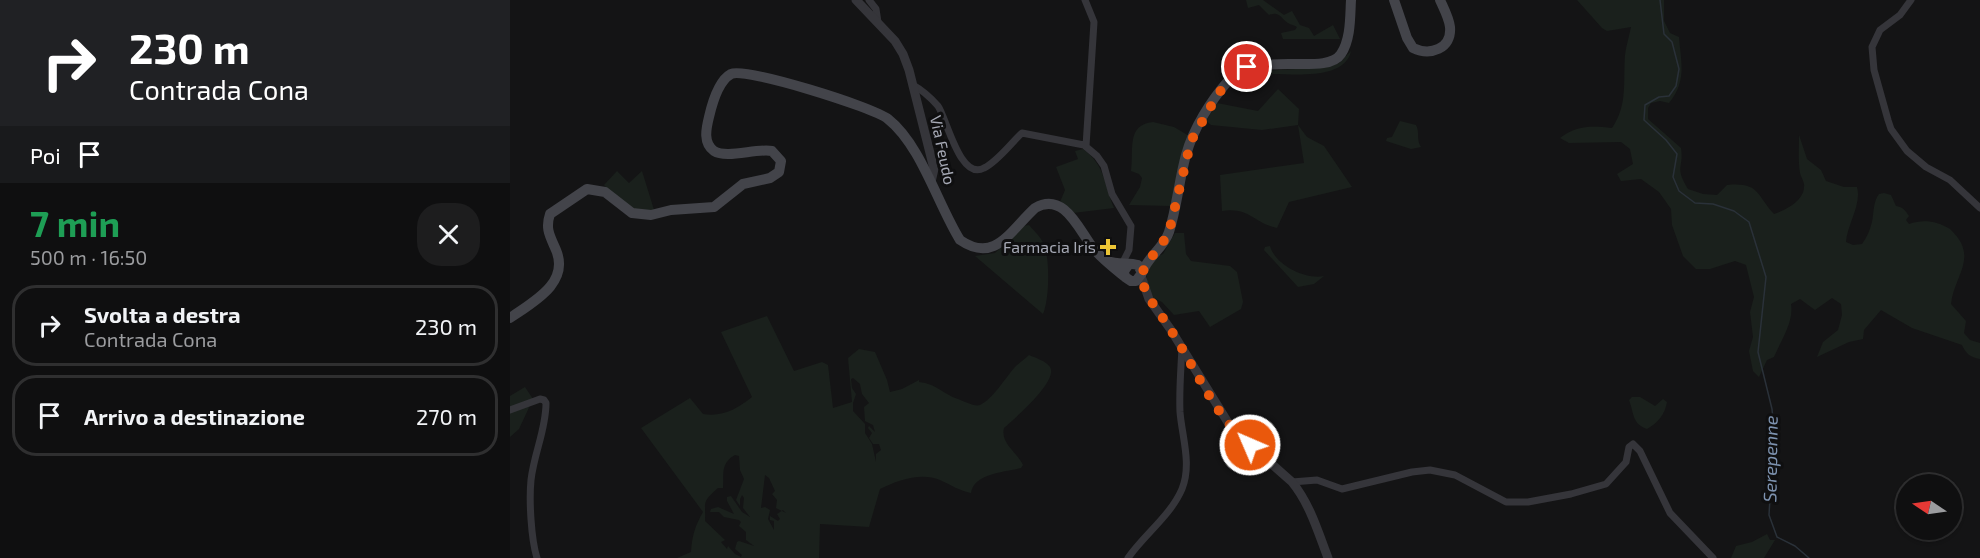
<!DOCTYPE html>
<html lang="it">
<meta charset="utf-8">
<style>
:root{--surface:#0f0f10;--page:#1d1d1e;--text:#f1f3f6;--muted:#9b9c9f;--line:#2f2f30}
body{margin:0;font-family:"Exo 2",sans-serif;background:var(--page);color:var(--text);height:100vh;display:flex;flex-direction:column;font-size:22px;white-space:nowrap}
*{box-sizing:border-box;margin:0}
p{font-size:20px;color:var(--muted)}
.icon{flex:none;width:33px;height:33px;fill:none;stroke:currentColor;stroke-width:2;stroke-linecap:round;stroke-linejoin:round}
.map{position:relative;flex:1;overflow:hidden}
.panel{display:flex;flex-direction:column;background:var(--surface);width:510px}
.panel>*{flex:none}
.banner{background:#202124;color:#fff;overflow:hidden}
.needle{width:39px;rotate:283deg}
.tools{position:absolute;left:1386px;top:474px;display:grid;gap:12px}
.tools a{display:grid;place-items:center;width:66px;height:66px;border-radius:50%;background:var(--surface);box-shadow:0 2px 4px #0004,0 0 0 2px var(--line);font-size:30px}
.pin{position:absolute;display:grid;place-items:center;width:51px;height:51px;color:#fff;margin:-26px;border:3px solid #fff;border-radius:50%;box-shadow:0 2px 6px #0007}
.me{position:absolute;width:66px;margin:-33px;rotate:315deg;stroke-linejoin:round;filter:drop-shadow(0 0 4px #0008)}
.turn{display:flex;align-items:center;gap:21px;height:126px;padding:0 30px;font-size:27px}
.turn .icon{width:78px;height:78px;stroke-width:2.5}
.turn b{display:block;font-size:42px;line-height:51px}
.then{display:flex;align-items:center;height:57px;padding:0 30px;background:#0003;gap:12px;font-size:22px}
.round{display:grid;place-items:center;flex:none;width:63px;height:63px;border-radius:24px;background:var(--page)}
.head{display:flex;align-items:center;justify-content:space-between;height:102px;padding:0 30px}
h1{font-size:36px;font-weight:700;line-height:45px;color:#1e9e55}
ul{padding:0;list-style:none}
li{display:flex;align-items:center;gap:18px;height:81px;margin:0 12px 9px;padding:0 18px;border:3px solid var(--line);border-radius:24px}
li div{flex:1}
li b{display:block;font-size:22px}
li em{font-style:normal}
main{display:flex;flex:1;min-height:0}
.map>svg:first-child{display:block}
.green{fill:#1a201c;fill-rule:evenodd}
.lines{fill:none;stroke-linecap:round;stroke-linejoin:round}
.stream{stroke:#2a3139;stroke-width:1.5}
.minor{stroke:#35353a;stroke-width:7}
.tertiary{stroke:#35353a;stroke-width:9}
.secondary{stroke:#43444a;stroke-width:10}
.route{stroke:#ea580c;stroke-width:10;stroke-dasharray:0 18}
.poi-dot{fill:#ecc535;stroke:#0f0f10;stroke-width:2}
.labels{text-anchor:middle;stroke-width:6;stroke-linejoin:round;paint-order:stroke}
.street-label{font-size:16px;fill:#a6a9b5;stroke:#0f0f10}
.poi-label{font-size:16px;fill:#a6a9b5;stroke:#0f0f10;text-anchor:end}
.water-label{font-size:18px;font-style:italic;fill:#7d92af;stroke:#0f0f10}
</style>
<main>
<section class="panel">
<div class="banner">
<div class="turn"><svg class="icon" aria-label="right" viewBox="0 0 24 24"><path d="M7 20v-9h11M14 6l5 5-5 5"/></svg><div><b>230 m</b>Contrada Cona</div></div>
<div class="then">Poi<svg class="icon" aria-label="arrive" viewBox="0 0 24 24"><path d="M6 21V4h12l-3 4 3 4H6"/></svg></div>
</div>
<div class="head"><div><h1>7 min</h1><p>500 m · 16:50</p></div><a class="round"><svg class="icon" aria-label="close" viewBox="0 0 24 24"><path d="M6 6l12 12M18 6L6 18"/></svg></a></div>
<ul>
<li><svg class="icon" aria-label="right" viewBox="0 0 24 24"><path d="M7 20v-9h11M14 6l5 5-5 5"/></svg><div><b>Svolta a destra</b><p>Contrada Cona</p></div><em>230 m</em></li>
<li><svg class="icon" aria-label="arrive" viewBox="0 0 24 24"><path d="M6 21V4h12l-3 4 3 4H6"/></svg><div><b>Arrivo a destinazione</b></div><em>270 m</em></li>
</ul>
</section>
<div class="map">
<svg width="1470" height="558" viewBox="0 0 1470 558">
<rect width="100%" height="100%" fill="#141415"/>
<path class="green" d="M736 0H753L774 15 782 11 790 25 799 28 804 36 823 25 830 39H773L771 33 785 30 787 27C784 25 781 25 778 23 770 18 770 11 759 15L749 5 738 8Z
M1067 0H1154V21L1160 33 1169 37C1171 63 1177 81 1159 103L1150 101 1141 103 1138 108V119L1171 148C1174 169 1164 166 1178 189L1193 194 1207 195 1217 185C1250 182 1246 195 1264 214 1274 211 1294 201 1294 187 1295 183 1291 177 1290 173 1288 160 1289 148 1289 135L1297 159 1311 170 1316 181 1334 187H1347C1352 204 1337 225 1336 242L1343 245 1352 244C1357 237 1360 230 1362 222 1364 212 1363 202 1369 194L1374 193 1381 195 1386 206C1393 207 1395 210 1399 216L1396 220 1399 224C1413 219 1427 221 1440 229 1470 257 1444 275 1441 304L1456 321 1454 333 1460 340 1470 343V359C1460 357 1456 354 1452 345L1402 328 1371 310 1354 330 1353 339 1339 342 1307 357 1313 342 1328 330 1332 315 1331 304 1322 298 1305 310 1290 299 1281 304C1284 322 1271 340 1264 357L1257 360 1249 377 1243 371 1239 351 1243 337 1240 312 1244 297 1236 265 1225 261 1200 269H1186L1173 256 1162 225 1161 209 1149 192 1131 179 1111 181 1107 174 1123 164 1120 149 1111 142 1059 143 1050 138C1067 125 1082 126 1102 128 1118 105 1113 82 1115 55 1116 46 1119 37 1121 27L1097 31 1092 28Z
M841 51C835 80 785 74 763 74L757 77 752 71 818 67 829 63Z
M768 89 789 109 788 125 797 137 814 146 842 187 779 202 767 228C743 223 740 207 712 211L710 175 794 163 788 125 752 130 701 125 696 121 707 103 748 111Z
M890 121 906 125C910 132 906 140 911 147L901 149 876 141 877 138 882 137Z
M643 122 664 127 679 136 661 206 619 205 630 187 632 178 629 174 621 171C624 149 616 125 643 122Z
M573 149C596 166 594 185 604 208L563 213 550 202 555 190 546 167 568 159 565 151Z
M107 171 119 183 132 171 145 213 134 215 105 197 94 185Z
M519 225C525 232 533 239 535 248 540 263 539 301 533 314L465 256 485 253 513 226Z
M665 233H674L676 254 681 261 720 266 727 272 733 302 731 309 700 327 689 311 664 315 652 302 644 298 638 288 636 281 638 269 646 257 653 254Z
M760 246C765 265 796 280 814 276L804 284 788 287 754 250 755 247Z
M257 316 284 371 312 362 318 365 323 408 342 402 338 358 349 349 365 352 377 380 380 392 392 389 409 380V382C427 384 433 394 448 399 453 401 465 407 470 405 482 400 496 377 505 367 509 363 515 359 519 355 526 358 536 361 540 367 549 381 504 419 494 428 490 443 507 452 513 465L511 468C496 472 464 473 461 493 450 491 441 485 430 480 411 472 388 480 370 489L359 527 310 524 309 558H167L181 552C182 536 185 526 193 512L131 428 180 398 193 414C213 417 227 409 242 397L211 332ZM343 378 350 384 352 394 359 403 354 407 355 421 363 425 365 432 359 426 358 428 362 433 359 438 363 444H369L371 450 366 454V462L362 444 355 433V424L343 411V403L346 394 342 388 341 379ZM225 455 229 456 230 470 234 479 226 500 230 506V499L232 495 234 498 233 508 240 517 232 512 221 496 217 497V501L224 514 208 507 201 509 200 512H209L214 517 229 520 231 522 229 526 236 532V540L244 546 229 541 227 542 225 549 232 555 231 557 225 554 218 546 217 549 211 542 215 540 195 521C196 501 191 503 208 488H213C214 475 210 463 225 455ZM255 475 259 478 265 491 262 494 267 500 266 508 276 513 273 510 267 514 270 519 268 521 260 516V520L264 521V530L258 519 260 510 255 507 251 508Z
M15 387 23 399 9 429 0 437V396Z
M1122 397H1130L1145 406 1153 399 1157 402C1155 414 1148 423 1137 429 1122 424 1124 413 1119 400Z
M1257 534 1260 540H1265L1254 558H1221L1226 546 1242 542Z"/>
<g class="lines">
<path class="stream" d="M1150 0 1154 34 1162 42 1169 69 1166 86 1159 96 1149 97 1135 105 1134 120 1156 140 1167 154 1163 177 1169 191 1185 203 1203 204 1224 211 1239 222 1256 277 1248 352 1262 409 1264 429 1259 515 1267 537 1285 546 1299 558"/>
<path class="minor" d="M359 0 366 9 368 22
M575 0 584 22 576 146
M1401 0 1390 15 1370 30 1362 47 1364 70 1378 120 1381 129 1397 151 1416 167 1440 180 1470 208
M403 85C412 90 421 98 428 106 437 119 450 181 474 168 488 161 500 144 512 133L574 145 587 156 594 166 602 194 621 226 619 250 612 264
M0 410 30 399 34 400 36 403C36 430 24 453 21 480 19 500 21 539 27 558
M782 482 807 480 832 489 902 472 920 470 945 475 996 502H1018L1061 494 1096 484 1116 462 1119 447 1123 444 1130 451 1160 513 1203 558
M618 558C634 535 661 515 672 489 682 464 672 437 670 412 669 390 671 369 672 347"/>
<path class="tertiary" d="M346 0 385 41 393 54 399 70 424 169 421 182
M631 276 639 299 661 330 722 429 782 482C800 504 808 532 818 558"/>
<path class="secondary" d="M884 0 897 38 903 48C920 56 942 49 940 27 939 18 934 9 930 0
M597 261C608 265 619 262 628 265L632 273 626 281H621L615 277 614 271 619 264
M632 273C637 257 654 248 659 232 667 207 669 180 676 155 683 129 701 100 719 80 748 49 816 77 831 54 841 39 840 17 841 0
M0 318C23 302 60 283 46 250 40 236 35 229 40 214L77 189 95 192 122 213 141 215 161 210 204 207 233 184 260 178 269 172 271 161 262 151C246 148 217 159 204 151 193 143 196 129 199 117 202 104 208 81 221 74 235 67 363 107 378 119 411 145 428 205 450 240 485 264 500 231 525 208 554 191 569 230 583 248 592 259 604 268 615 277"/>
</g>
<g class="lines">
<path class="route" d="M737 67 720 80 708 94 681 141 659 232 650 247 637 262 631 276C635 298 651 313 662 332 686 369 705 417 740 445"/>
</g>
<path class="poi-dot" d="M595 238h6v6h6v6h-6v6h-6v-6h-6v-6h6z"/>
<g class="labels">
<g class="street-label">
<text transform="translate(433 150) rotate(78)" y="6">Via Feudo</text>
</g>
<g class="poi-label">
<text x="586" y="253">Farmacia Iris</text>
</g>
<g class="water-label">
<text transform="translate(1261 459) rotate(-89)" y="6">Serepenne</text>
</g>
</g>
</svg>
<div class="tools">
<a><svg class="needle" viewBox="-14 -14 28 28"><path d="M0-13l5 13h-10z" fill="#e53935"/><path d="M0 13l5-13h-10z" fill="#9b9c9f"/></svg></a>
</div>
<div class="pin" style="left:737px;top:67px;background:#d93025"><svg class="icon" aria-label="arrive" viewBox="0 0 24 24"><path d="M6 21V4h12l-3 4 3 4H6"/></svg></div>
<svg class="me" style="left:740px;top:445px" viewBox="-20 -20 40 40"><circle r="17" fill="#ea580c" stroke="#fff" stroke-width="3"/><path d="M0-11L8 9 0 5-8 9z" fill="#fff"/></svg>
</div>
</main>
